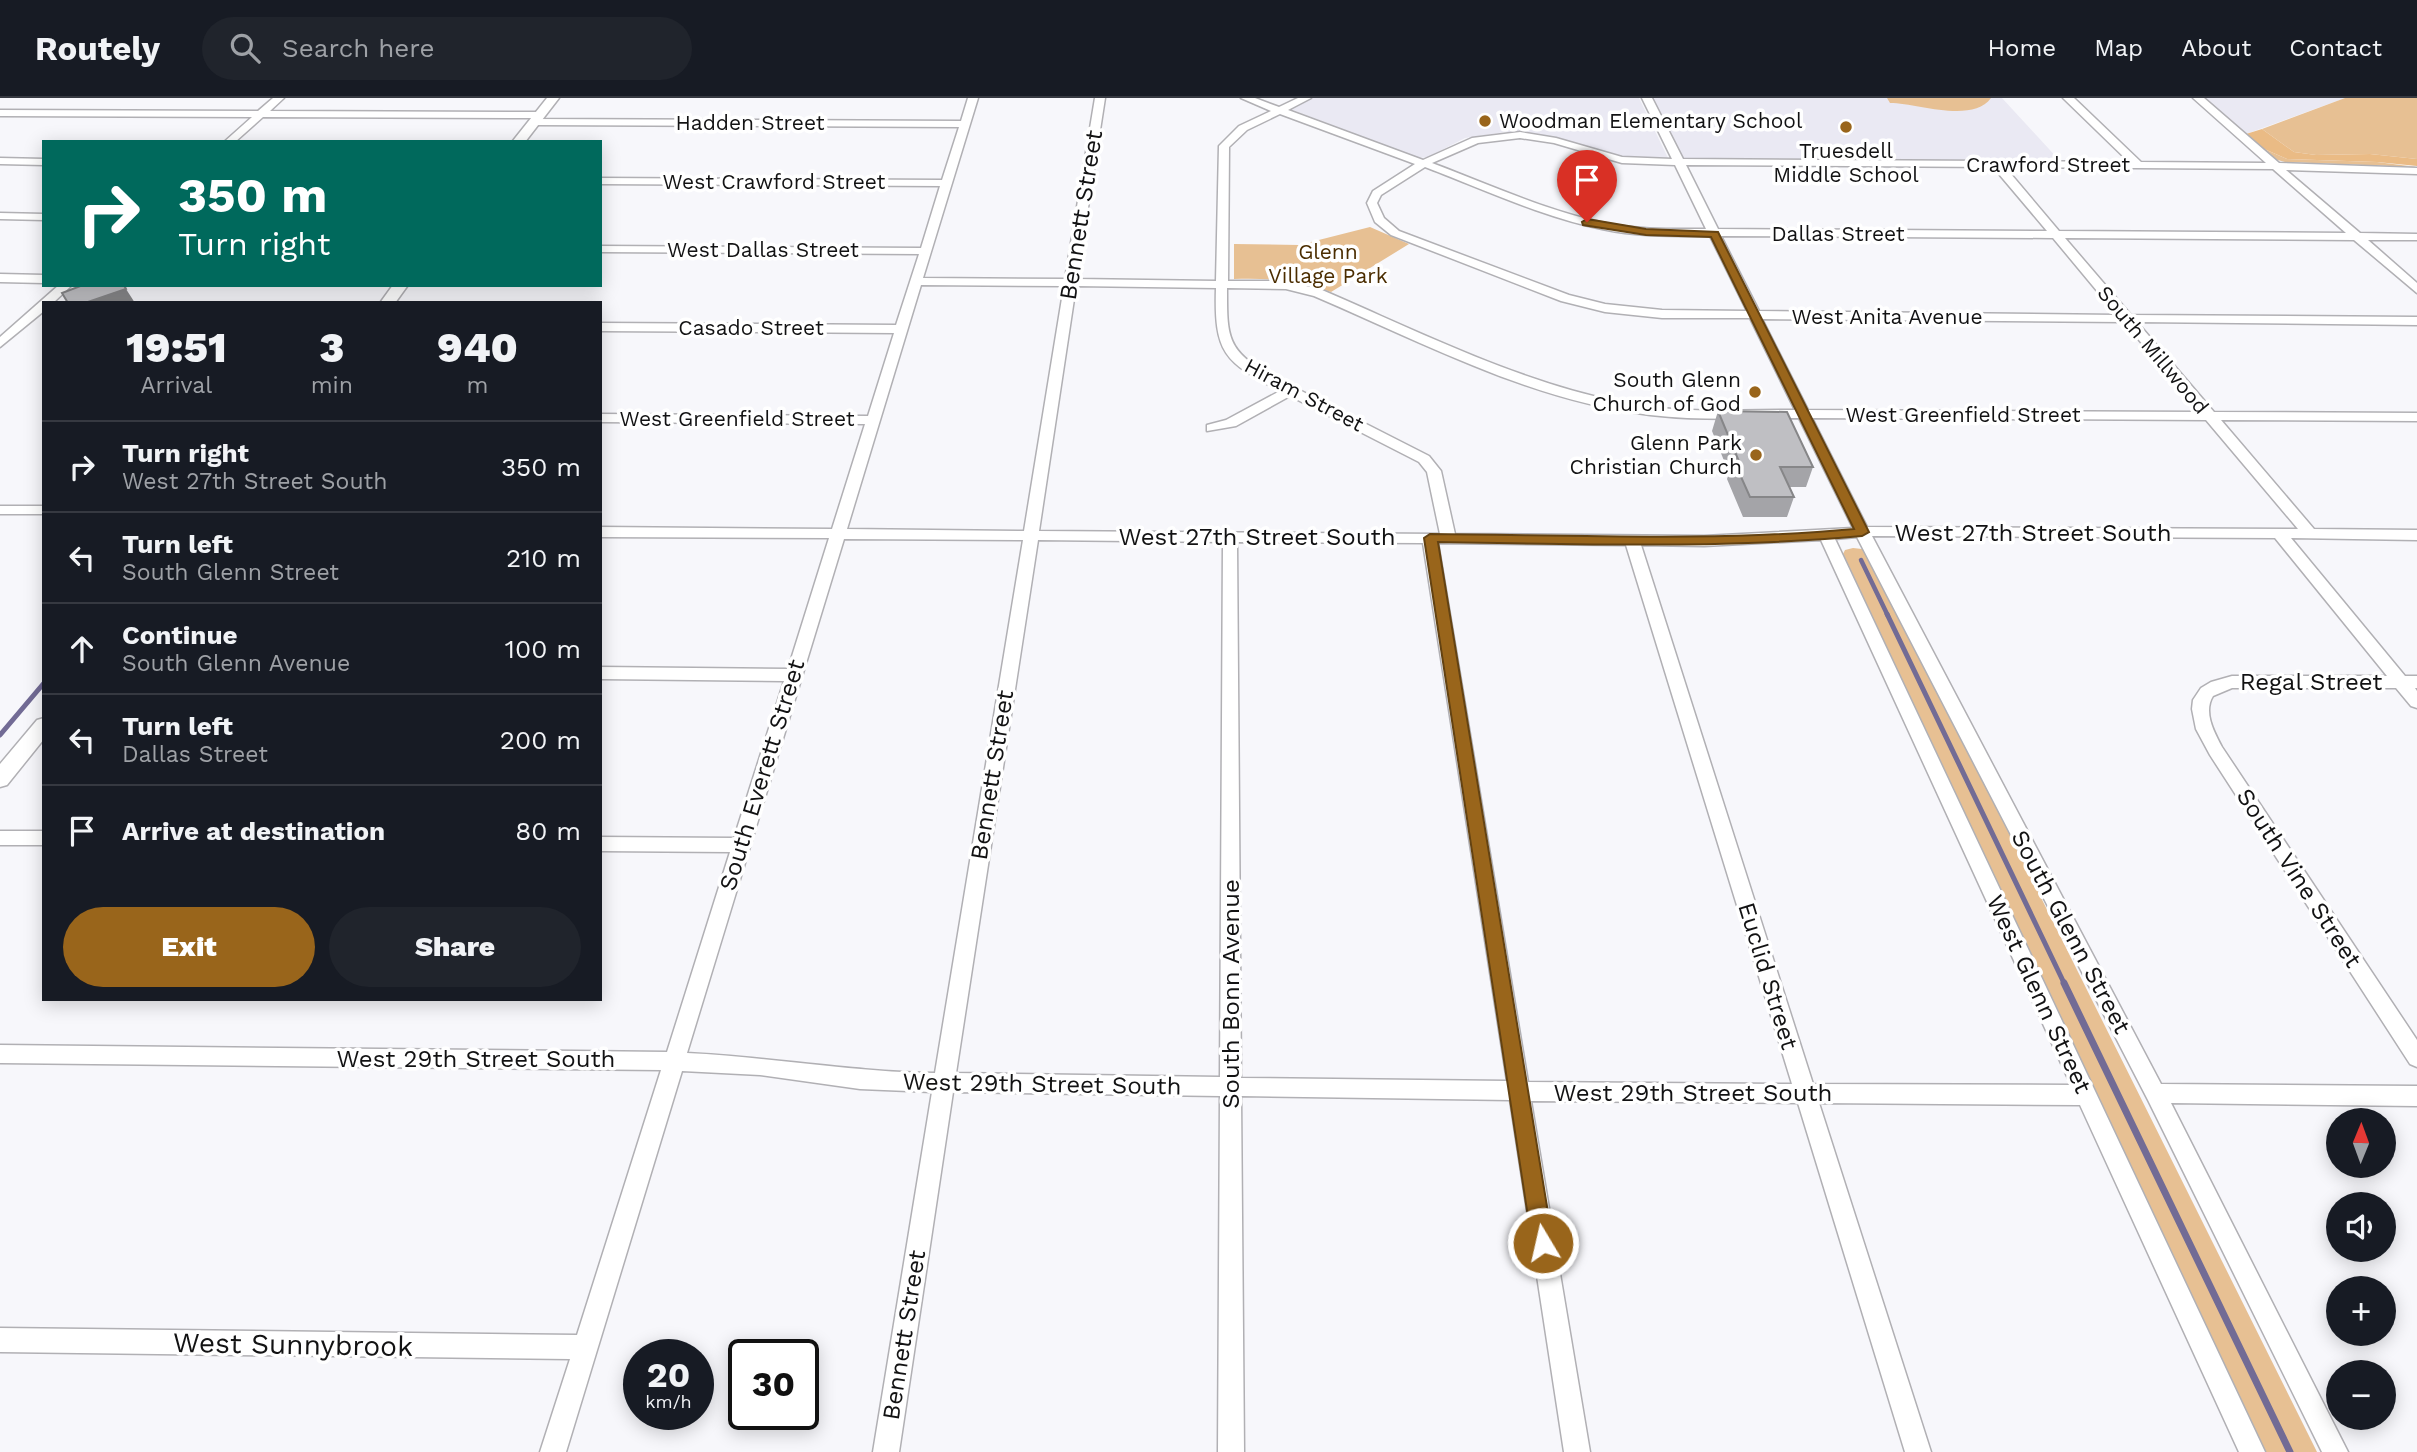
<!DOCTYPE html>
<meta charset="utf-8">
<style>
:root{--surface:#171b24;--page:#20242c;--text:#f1f3f6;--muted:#9ea1a6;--line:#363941;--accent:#99651b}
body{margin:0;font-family:"Work Sans",sans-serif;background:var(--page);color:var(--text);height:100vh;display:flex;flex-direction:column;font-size:26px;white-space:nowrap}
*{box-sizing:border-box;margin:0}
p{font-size:23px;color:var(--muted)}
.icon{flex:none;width:38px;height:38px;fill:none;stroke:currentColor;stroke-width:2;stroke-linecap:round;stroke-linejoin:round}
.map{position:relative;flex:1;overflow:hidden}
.drawer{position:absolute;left:42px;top:203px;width:560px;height:700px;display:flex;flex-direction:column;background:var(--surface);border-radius:0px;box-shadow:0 4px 18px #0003}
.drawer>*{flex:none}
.top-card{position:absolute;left:42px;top:42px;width:560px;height:147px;border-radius:0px;box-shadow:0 4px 18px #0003;background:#00695c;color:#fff;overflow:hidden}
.needle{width:46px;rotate:1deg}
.tools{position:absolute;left:2326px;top:1010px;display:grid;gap:14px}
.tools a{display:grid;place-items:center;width:70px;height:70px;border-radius:50%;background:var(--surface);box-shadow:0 4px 18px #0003;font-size:35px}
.speed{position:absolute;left:623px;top:1241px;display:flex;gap:14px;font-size:35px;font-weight:700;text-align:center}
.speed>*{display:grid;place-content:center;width:91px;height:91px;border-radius:50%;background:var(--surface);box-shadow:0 4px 18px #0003;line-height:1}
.speed small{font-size:18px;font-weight:400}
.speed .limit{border:4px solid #111;border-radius:10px;background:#fff;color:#111}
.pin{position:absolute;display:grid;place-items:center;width:60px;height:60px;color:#fff;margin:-72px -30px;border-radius:50% 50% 50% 0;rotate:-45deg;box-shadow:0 0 7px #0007}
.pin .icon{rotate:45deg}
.me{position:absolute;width:77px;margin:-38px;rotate:351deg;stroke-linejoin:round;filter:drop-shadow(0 0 5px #0008)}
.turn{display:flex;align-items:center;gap:24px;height:147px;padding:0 21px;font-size:32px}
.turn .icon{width:91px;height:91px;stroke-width:2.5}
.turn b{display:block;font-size:49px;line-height:60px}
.eta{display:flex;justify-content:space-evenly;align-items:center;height:119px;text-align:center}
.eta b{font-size:42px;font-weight:800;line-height:49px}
.cta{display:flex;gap:14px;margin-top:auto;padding:14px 21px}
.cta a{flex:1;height:80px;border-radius:42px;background:var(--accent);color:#fff;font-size:28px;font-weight:800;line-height:80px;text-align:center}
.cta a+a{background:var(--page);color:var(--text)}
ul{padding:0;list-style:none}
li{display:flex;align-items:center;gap:21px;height:91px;padding:0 21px;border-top:2px solid var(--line)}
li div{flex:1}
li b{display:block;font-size:26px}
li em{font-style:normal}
header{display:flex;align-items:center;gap:42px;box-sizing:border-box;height:98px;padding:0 35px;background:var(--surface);border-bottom:2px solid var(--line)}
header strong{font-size:33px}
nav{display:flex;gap:38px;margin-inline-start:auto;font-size:24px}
.search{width:490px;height:63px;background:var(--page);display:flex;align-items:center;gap:18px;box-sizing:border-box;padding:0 24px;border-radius:38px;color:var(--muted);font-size:26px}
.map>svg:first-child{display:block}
.built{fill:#eae9f3}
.green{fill:#e7c093}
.forest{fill:#eabb85}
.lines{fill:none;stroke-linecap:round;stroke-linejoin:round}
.stream-far2{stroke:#726b95;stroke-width:4.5}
.stream-far1{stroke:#726b95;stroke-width:5}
.stream{stroke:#726b95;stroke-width:7}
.minor-casing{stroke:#b1b0b4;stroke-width:3}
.major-casing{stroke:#b1b0b4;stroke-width:3}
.minor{fill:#fff;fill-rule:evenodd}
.major{fill:#fff;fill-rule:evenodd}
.wall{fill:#a4a4a8}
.shaded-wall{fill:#868688}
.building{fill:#bfbfc3;stroke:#868688;stroke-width:2}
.route{fill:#99651b;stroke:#634212;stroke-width:2}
.poi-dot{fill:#99651b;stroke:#fff;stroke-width:2.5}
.labels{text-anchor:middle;stroke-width:7;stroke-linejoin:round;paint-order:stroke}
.far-poi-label{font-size:21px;fill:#121213;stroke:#fff;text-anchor:end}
.far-street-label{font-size:21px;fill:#121213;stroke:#fff}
.far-park-label{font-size:21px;fill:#4b2d00;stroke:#fff}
.street-label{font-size:24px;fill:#121213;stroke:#fff}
.near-street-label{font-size:28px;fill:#121213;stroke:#fff}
</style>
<header>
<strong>Routely</strong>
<div class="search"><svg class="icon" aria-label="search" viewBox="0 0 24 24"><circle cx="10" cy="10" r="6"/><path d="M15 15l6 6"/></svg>Search here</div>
<nav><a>Home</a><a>Map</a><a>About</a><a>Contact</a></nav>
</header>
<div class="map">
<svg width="2417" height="1354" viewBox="0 0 2417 1354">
<rect width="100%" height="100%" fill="#f7f7fb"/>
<path class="built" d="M1311 0H1639L1668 60 1627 61 1541 37 1505 34 1465 40 1428 59 1419 60 1290 11Z
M1651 0H2002L2060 63 1685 61 1681 59Z
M2204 0H2345L2246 36Z"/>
<path class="green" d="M1887 0H1991C1972 26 1917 5 1890 5Z
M2345 0H2417V61L2370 56 2316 57 2294 54 2262 31Z
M2262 50 2287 61 2377 64 2417 69 2285 64 2274 61Z
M1370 129 1409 146 1331 194C1299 182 1269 180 1234 181V146L1299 147Z
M1853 450 1862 451 1870 456 2317 1354H2266L1843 456 1845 452Z"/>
<path class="forest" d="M2262 31 2294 54 2316 57 2370 56 2417 61V68L2377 64 2287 61 2262 50 2246 36Z"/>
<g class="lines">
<path class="stream-far2" d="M1861 462 1888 518"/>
<path class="stream-far1" d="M1887 516 2065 887
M0 637 44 585"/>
<path class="stream" d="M2064 885 2290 1354"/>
<defs>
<path id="minor" d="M273 0H284L270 13 540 14 545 17 540 20 263 19 235 44H224L252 19 0 18V12L258 13Z
M968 0H978L923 180 1065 181 1095 0H1105L1077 181 1216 183 1219 48 1239 28 1271 13 1241 0H1255L1279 9 1298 0H1311L1288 12 1423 62 1472 40 1520 34 1556 40 1622 59 1672 61 1642 0H1652L1683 61 2129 64 2063 0H2074L2141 64 2266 65 2193 0H2204L2279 65 2417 70V76L2286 72 2360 135 2417 136V142H2368L2417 185V195L2354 142 2065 140 2131 217 2417 219V227L2137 224 2214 314 2417 315V323L2221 322 2314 431 2417 432V442L2291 440 2405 578H2417V590H2415L2417 593V610L2411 608 2396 590H2232L2213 598C2203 614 2214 634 2222 649L2417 942V969L2410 966 2210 657 2196 631 2192 611 2193 602 2201 590 2211 584 2232 578H2387L2275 440 1872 438 2161 986 2417 988V1008L2171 1005 2348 1354H2322L2148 1002 1857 439 1835 441 2265 1354H2239L2080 1007 1819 1005 1931 1354H1905L1798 1005 1531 1003 1590 1354H1564L1510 1002 1241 998 1244 1354H1218L1220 998 953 994 899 1354H873L932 994 860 991 760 977 682 973 566 1354H540L570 1261 0 1254V1230L577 1237 661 972 0 965V947L667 954 730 754 600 753V739L734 740 784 583 600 581V569L788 571 829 440 600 439V429L832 431 865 326 600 324V316L868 318 894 235 600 233V225L896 227 919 156 600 154V148L921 150 940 88 600 86V80L942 82 959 29 534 27 529 24 534 21 961 23ZM1280 16 1415 66 1373 93 1367 105 1375 124 1391 137 1561 203 1605 214 1662 220H1750L1795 312C1737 312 1677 316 1620 304 1516 283 1420 234 1322 192L1286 183H1228L1229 49 1247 32ZM1520 40 1554 45 1622 65 1675 67 1706 131C1672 131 1638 132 1605 125 1546 113 1488 86 1432 65L1478 45ZM1686 67 1993 69 2047 133 1718 131ZM1425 69C1483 91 1542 119 1602 131 1638 139 1674 138 1710 138L1747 213 1662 212 1605 206 1569 197 1399 133 1384 120 1377 105 1381 97ZM2005 69 2273 71 2346 135 2059 133ZM1721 138 2053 140 2117 217 1759 213ZM921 187 1064 188 1024 433 847 431ZM1076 188 1216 190C1214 255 1224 264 1280 293L1226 322 1207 327V333L1236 328 1290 298 1419 364 1427 374 1440 436 1039 433ZM1227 190 1286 191 1314 198C1422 244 1531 303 1650 317 1699 323 1750 320 1799 320L1853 430 1704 438 1455 436 1441 373 1429 358 1270 277C1226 252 1227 238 1227 190ZM1762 221 2124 224 2199 314 1808 312ZM1812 320 2206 322 2298 431 1867 429ZM844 441 1023 442 935 975C852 974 770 959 687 955ZM1038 442 1223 444 1220 979 956 975ZM1821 442 2071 987 1813 986 1641 447 1704 448ZM1237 444 1423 445 1507 983 1241 980ZM1438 445 1626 447 1792 986 1528 984Z
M0 60 44 61V67L0 66Z
M0 115 44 116V122L0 121Z
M0 176 44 177V185L0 184Z
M59 187H72L53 205H44V213L0 249V239Z
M0 408H44V416H0Z
M0 733H44V747H0Z"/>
<path id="major" d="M547 0H559L525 44H512Z
M393 187H408L395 205H380Z
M44 620V641L7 687 0 689V666L37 622Z"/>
</defs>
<use href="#minor" class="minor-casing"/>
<use href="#major" class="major-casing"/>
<use href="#minor" class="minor"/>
<use href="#major" class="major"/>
</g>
<path class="wall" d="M1718 313 1813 369 1806 389H1790L1794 399 1787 419H1743L1727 381 1729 375 1712 333Z"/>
<path class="shaded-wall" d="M126 191 135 205H85Z"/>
<path class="building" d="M83 187H124L126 191 85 205H68L62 195Z
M1718 313 1787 314 1813 369H1780L1794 399H1750L1733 361H1738Z"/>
<path class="route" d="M1587 121 1646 131 1718 134 1869 434 1862 438C1721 451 1579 446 1438 444L1553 1145 1550 1152 1543 1155 1535 1152 1532 1145 1424 440 1430 436C1571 437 1713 444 1854 431L1711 139 1646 137 1583 127 1582 124Z"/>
<g class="poi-dot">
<circle cx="1485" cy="23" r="7"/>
<circle cx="1846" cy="29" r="7"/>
<circle cx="1755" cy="294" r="7"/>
<circle cx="1756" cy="357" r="7"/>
</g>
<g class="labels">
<g class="far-poi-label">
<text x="1499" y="30" text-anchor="start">Woodman Elementary School</text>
<text x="1846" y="60" text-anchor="middle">Truesdell<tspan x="1846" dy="24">Middle School</tspan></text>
<text x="1741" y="289">South Glenn<tspan x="1741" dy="24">Church of God</tspan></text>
<text x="1742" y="352">Glenn Park<tspan x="1742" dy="24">Christian Church</tspan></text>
</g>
<g class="far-street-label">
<text x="750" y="32">Hadden Street</text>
<text x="2048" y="74">Crawford Street</text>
<text x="774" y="91">West Crawford Street</text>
<text x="1838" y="143">Dallas Street</text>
<text x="763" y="159">West Dallas Street</text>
<text x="1887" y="226">West Anita Avenue</text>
<text x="751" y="237">Casado Street</text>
<text transform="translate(2153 252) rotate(50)" y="7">South Millwood</text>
<text transform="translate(1304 297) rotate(28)" y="7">Hiram Street</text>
<text x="1963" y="324">West Greenfield Street</text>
<text x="737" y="328">West Greenfield Street</text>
</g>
<g class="far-park-label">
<text x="1328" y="161">Glenn<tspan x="1328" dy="24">Village Park</tspan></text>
</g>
<g class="street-label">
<text transform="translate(1081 117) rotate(-81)" y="8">Bennett Street</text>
<text x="2033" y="443">West 27th Street South</text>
<text x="1257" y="447">West 27th Street South</text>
<text x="2311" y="592">Regal Street</text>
<text transform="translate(762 677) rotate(-73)" y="8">South Everett Street</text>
<text transform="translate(992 677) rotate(-81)" y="8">Bennett Street</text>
<text transform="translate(2299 780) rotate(57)" y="8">South Vine Street</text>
<text transform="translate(2071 834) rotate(62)" y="8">South Glenn Street</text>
<text transform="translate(1768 878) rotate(73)" y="8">Euclid Street</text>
<text transform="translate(1231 896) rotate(-90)" y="8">South Bonn Avenue</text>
<text transform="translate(2039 896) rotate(65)" y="8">West Glenn Street</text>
<text x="476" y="969">West 29th Street South</text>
<text transform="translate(1042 986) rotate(1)" y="8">West 29th Street South</text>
<text x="1693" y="1003">West 29th Street South</text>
<text transform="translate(904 1237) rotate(-81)" y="8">Bennett Street</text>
</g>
<g class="near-street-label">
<text transform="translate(293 1246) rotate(1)" y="10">West Sunnybrook</text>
</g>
</g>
</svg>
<div class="tools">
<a><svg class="needle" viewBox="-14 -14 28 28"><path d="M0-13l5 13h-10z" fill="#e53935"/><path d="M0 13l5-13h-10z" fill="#9ea1a6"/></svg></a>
<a><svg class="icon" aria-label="sound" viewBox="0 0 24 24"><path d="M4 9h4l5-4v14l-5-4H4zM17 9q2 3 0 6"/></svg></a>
<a>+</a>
<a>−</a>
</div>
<div class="speed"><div>20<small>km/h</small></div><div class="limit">30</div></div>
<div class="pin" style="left:1587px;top:124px;background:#d93025"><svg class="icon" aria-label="arrive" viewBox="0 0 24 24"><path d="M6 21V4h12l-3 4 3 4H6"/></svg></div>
<svg class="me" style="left:1543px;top:1145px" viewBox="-20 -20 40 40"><circle r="17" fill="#99651b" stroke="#fff" stroke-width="3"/><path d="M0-11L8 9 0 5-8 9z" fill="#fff"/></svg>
<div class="top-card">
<div class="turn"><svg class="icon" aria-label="right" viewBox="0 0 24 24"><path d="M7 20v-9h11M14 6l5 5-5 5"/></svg><div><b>350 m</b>Turn right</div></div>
</div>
<section class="drawer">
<div class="eta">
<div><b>19:51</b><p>Arrival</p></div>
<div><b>3</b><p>min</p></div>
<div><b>940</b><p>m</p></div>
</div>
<ul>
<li><svg class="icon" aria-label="right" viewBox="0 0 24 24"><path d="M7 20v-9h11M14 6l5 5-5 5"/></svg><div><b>Turn right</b><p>West 27th Street South</p></div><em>350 m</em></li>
<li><svg class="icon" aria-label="left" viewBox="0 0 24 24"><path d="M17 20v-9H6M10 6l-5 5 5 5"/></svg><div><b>Turn left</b><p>South Glenn Street</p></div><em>210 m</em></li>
<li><svg class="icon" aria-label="ahead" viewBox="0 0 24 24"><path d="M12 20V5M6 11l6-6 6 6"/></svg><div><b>Continue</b><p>South Glenn Avenue</p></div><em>100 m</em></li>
<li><svg class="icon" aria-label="left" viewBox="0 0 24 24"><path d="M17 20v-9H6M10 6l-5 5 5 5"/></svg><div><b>Turn left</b><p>Dallas Street</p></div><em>200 m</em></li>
<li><svg class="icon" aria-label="arrive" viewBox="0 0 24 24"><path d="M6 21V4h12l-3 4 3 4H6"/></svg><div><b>Arrive at destination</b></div><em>80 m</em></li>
</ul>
<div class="cta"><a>Exit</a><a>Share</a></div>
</section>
</div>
